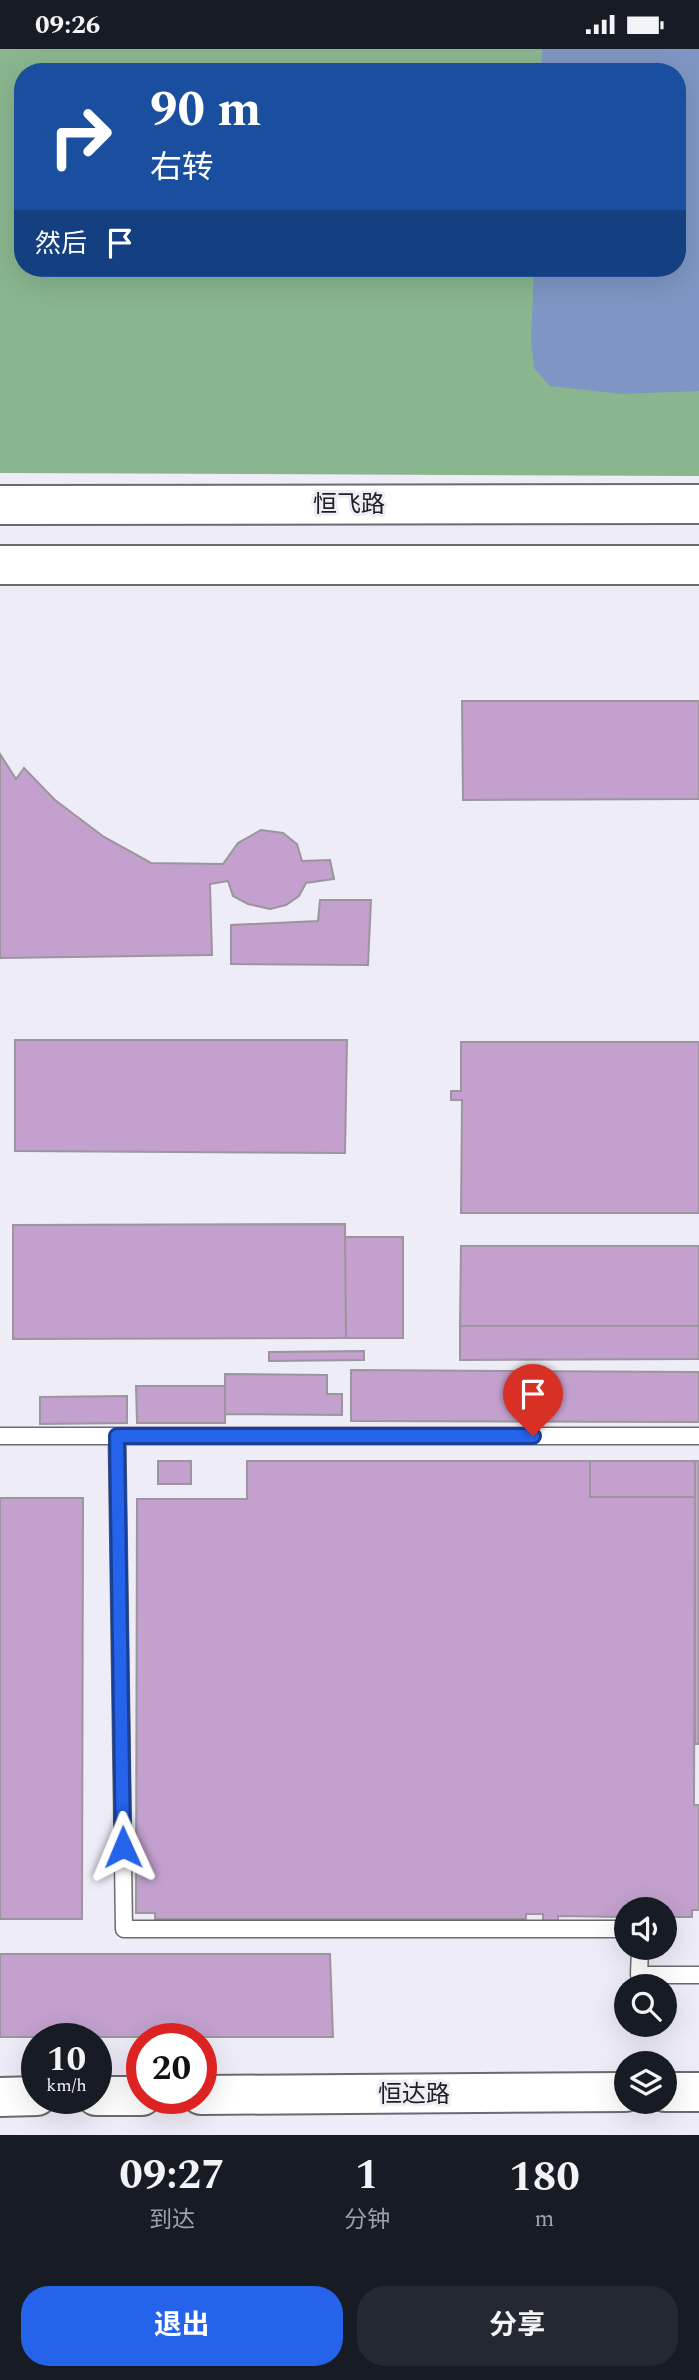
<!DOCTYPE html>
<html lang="zh">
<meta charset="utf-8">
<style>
:root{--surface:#171b24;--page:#242831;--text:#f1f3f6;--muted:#9ea1a6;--accent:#2563eb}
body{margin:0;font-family:Spectral,"Noto Sans SC",serif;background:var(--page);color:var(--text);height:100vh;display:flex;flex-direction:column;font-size:26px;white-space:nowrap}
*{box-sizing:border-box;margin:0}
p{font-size:23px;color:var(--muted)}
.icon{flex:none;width:38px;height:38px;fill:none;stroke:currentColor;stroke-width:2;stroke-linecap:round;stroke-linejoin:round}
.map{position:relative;height:2086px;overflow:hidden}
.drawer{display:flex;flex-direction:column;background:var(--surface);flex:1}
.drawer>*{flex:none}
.hud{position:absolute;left:14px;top:14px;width:672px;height:214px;border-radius:28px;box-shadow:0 7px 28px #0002;background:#1a4fa0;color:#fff;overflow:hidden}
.buttons{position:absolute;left:614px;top:1848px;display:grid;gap:14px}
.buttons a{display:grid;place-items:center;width:63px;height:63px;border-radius:50%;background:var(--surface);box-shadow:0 7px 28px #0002;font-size:35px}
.speed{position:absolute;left:21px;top:1974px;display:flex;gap:14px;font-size:35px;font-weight:700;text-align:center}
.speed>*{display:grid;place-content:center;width:91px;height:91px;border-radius:50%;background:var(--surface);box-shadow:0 7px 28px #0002;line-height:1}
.speed small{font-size:18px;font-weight:400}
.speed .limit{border:10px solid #d22;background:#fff;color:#111}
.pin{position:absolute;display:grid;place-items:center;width:60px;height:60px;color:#fff;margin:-72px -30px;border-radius:50% 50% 50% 0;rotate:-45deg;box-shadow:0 0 7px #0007}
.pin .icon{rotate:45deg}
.me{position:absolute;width:77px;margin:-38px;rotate:359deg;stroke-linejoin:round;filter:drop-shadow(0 0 5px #0008)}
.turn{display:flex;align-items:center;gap:24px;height:147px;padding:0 21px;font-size:32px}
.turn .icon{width:91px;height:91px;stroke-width:2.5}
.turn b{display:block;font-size:49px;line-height:60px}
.then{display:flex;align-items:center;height:66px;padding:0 21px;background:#0003;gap:14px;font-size:26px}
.eta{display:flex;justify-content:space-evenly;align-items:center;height:119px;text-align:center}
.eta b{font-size:42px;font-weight:700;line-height:49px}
.cta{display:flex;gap:14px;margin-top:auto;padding:14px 21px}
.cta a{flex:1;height:80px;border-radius:28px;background:var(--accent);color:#fff;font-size:28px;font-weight:700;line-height:80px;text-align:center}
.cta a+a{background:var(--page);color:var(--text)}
.status{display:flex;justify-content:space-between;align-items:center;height:49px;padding:0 35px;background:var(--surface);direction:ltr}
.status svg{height:19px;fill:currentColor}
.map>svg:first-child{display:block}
.forest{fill:#89b68f;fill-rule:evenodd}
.water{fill:#7f96c4}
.building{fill:#c3a0cd;stroke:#9b959c;stroke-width:2}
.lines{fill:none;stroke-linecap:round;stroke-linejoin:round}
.lane-casing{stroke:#6b6a72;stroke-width:19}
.secondary-casing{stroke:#6b6a72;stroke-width:42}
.lane{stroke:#fff;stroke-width:16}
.secondary{stroke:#fff;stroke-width:38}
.route-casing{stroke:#184099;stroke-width:18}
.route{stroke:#2563eb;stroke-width:12}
.labels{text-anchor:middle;stroke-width:6;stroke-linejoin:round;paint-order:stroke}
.street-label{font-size:24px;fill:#1f1f22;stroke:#eeedf7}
</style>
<div class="status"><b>09:26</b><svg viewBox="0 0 49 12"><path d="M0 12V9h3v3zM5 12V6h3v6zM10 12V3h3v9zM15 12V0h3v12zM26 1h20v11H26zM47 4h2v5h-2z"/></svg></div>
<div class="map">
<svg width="699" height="2086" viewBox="0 0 699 2086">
<rect width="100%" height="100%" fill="#eeedf7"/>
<path class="forest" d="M0 0H699V427L0 424ZM23 23H677V219H23Z"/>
<path class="water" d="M542 0H699V342L621 345 550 337 534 319 531 293 534 219H677V23H541Z"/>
<path class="building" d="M462 652H699V750L463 751Z
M0 705 16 730 24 719 55 751 104 788 151 814 223 815 238 794 261 781 283 784 297 795 302 812 330 811 334 830 306 834 299 847 286 856 270 860 248 855 233 847 228 832 210 835 212 906 0 909Z
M320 851H371L368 916 231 915V876L318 872Z
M15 991H347L345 1104 15 1102Z
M461 993H699V1164H461L462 1051H451V1042H461Z
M345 1175 346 1289 13 1290V1176Z
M345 1188H403V1289H346Z
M461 1197H699V1277H460Z
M460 1277H699V1310L460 1311Z
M364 1302V1311L269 1312V1303Z
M351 1321 699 1323V1373L351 1372Z
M225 1325 327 1326V1345H342V1366L225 1365Z
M136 1337H225V1374H137Z
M127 1347V1374L40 1375V1348Z
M158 1412H191V1435H158Z
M247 1412H590V1448H695L694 1756H699V1861H692V1868H665V1860H626V1868L558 1867V1873H543V1865H526V1870H155V1864H136L137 1450H247Z
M590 1412H695V1448H590Z
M695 1412H699V1695H695Z
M0 1449H83L82 1870H0Z
M0 1905H330L333 1988H0Z"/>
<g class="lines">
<defs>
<path id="lane" d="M0 1387H699
M117 1387 124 1880H626
M640 1899 639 1926H699"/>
<path id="secondary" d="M0 456 699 455
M0 516H699
M665 2043H699
M201 2046 626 2043
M96 2047H142
M0 2048 37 2047"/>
</defs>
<use href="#lane" class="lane-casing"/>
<use href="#secondary" class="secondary-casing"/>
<use href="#lane" class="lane"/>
<use href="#secondary" class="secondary"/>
</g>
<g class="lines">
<defs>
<path id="route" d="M123 1798 117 1387H533"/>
</defs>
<use href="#route" class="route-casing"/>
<use href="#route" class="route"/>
</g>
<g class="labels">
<g class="street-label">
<text x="349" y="463">恒飞路</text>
<text x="414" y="2053">恒达路</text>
</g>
</g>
</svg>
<div class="buttons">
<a><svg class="icon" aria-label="sound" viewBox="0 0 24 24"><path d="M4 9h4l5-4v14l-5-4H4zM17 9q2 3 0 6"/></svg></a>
<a><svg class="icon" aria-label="search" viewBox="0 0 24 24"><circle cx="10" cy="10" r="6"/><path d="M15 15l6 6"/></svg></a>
<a><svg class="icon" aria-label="layers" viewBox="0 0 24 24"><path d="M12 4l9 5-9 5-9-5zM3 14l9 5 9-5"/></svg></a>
</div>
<div class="speed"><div>10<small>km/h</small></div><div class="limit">20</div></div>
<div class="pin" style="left:533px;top:1387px;background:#d93025"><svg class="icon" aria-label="arrive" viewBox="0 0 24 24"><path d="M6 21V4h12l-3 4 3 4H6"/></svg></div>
<svg class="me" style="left:123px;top:1798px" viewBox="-20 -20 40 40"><path d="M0-17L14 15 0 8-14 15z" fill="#2563eb" stroke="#fff" stroke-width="4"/></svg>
<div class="hud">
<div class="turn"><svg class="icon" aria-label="right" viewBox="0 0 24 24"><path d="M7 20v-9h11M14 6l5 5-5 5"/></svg><div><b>90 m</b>右转</div></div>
<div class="then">然后<svg class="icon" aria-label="arrive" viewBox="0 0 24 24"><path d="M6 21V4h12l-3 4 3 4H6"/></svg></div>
</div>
</div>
<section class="drawer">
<div class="eta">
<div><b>09:27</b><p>到达</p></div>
<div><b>1</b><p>分钟</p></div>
<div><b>180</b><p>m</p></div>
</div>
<div class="cta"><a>退出</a><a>分享</a></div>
</section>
